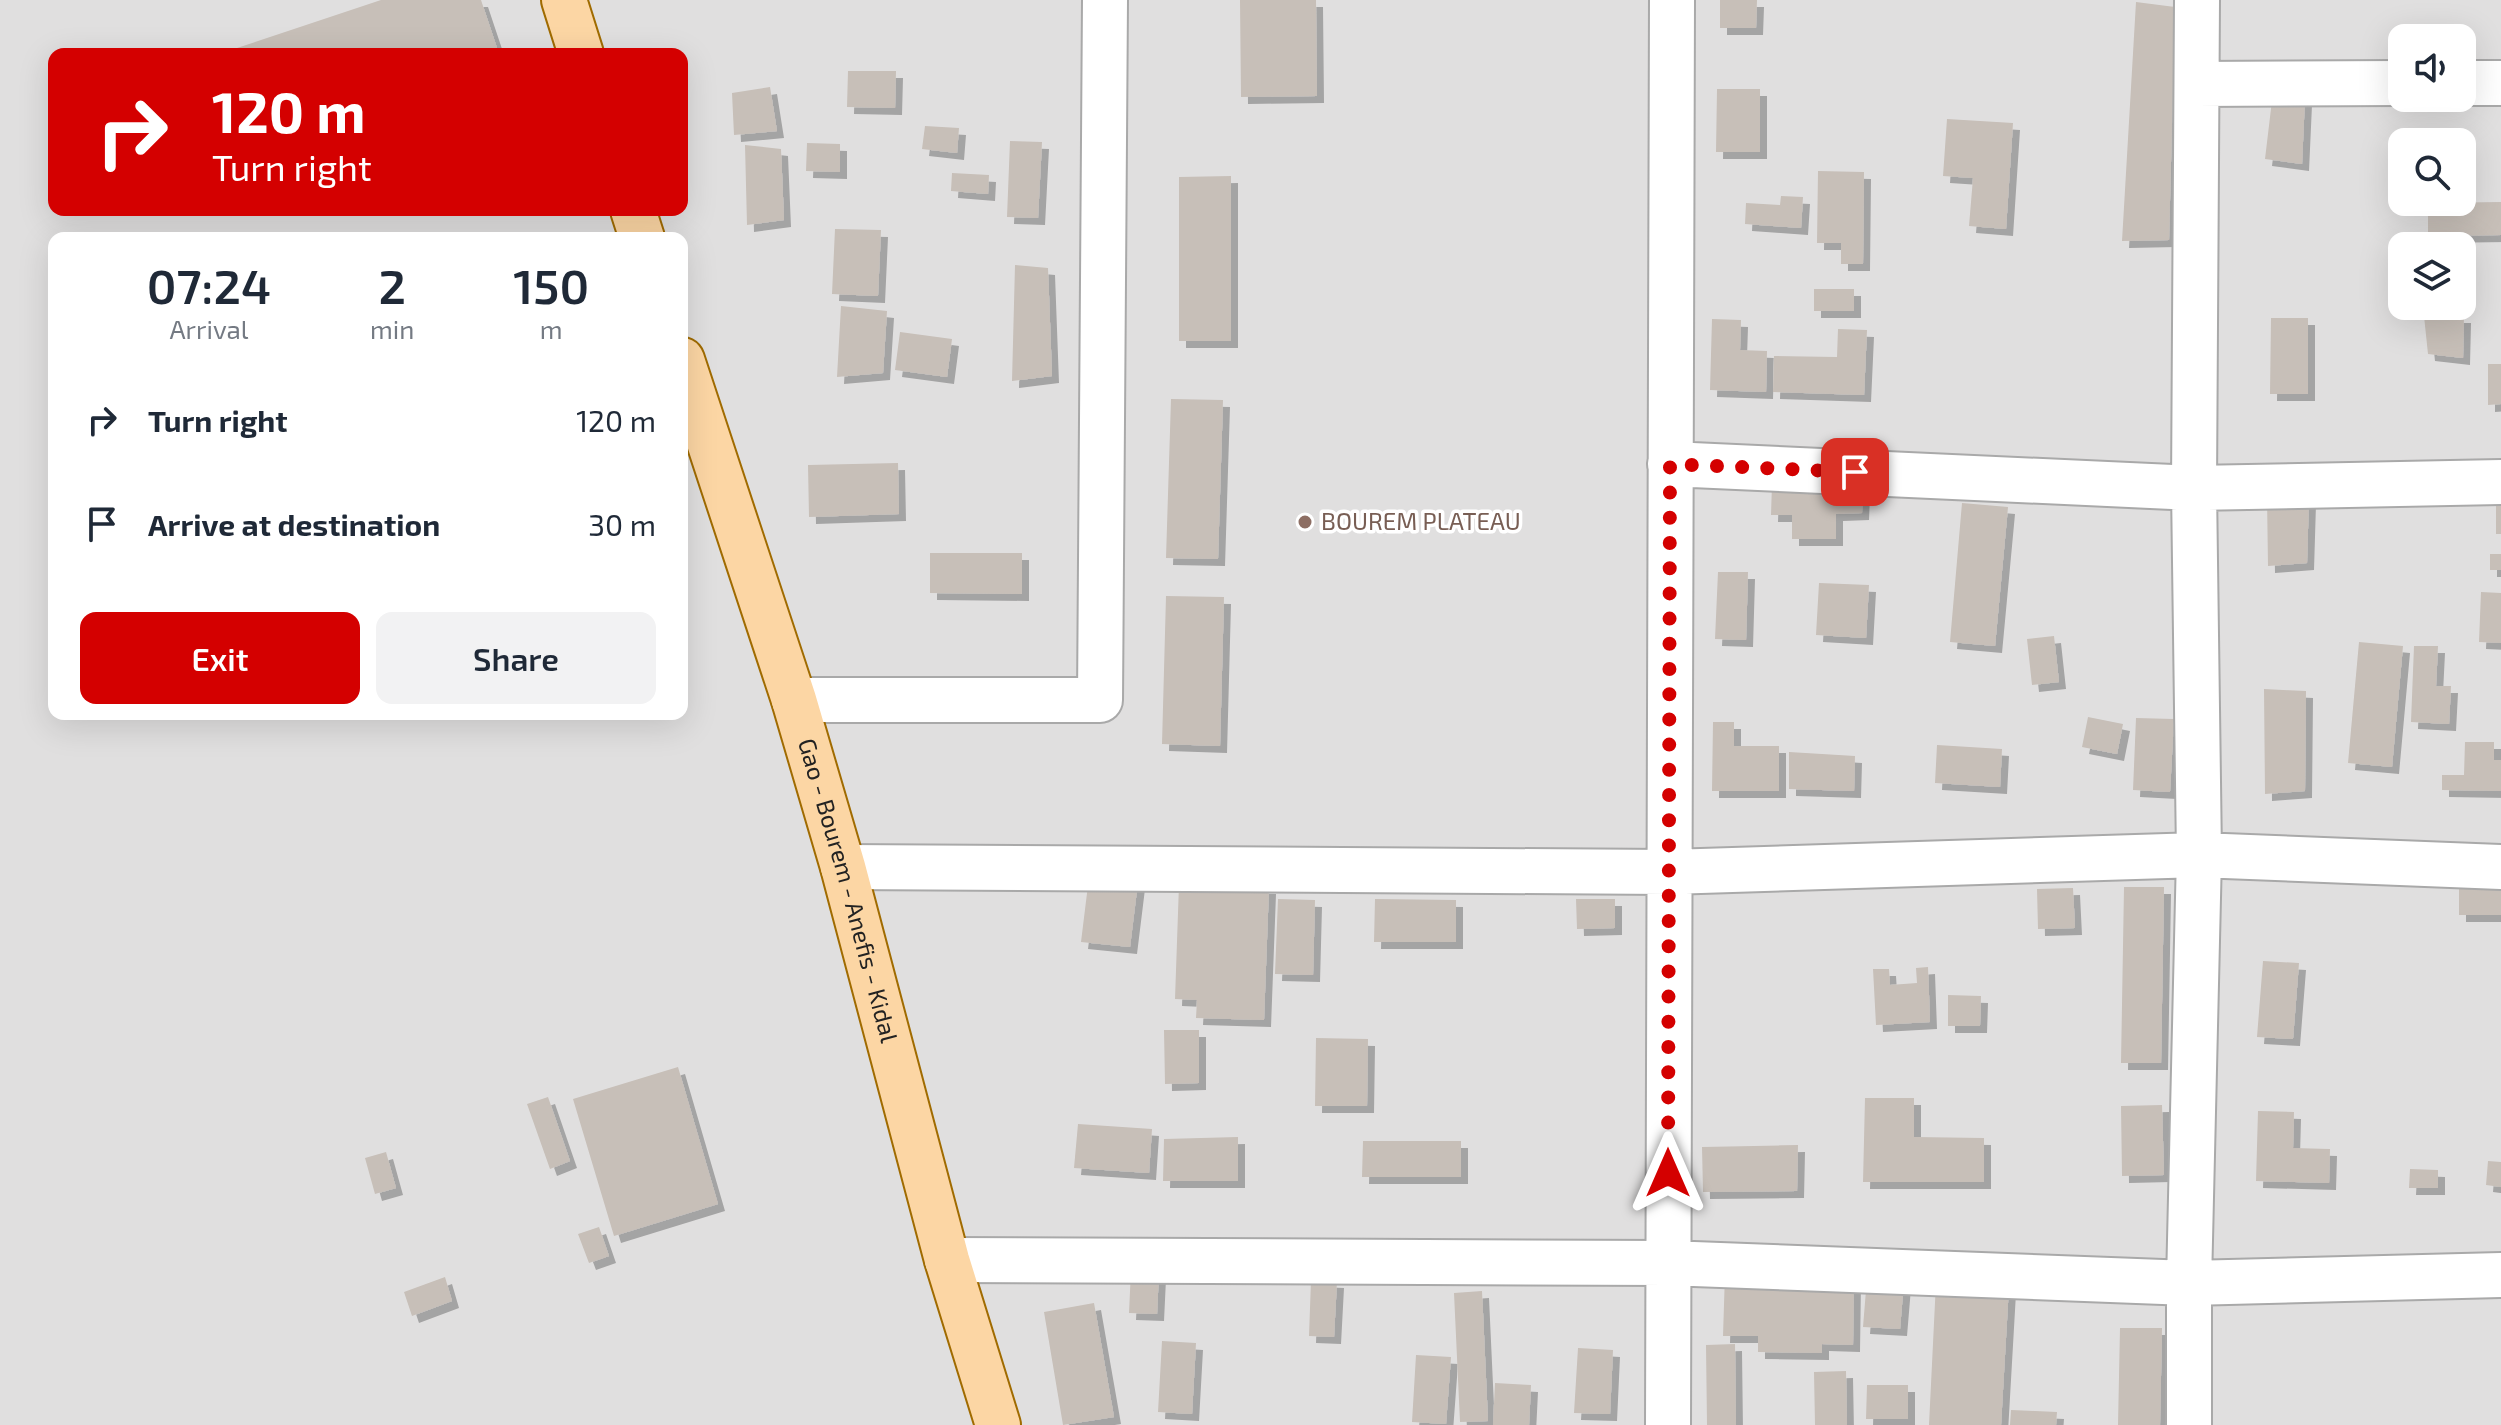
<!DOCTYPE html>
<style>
:root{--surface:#fff;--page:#f2f2f3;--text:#1f2937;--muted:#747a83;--accent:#d40000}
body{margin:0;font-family:"Exo 2",sans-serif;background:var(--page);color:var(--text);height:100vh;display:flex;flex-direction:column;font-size:30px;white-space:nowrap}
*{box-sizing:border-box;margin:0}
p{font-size:26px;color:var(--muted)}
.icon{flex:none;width:44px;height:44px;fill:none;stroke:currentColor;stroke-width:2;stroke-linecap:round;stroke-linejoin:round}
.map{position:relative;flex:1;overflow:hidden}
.side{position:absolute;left:48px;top:232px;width:640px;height:488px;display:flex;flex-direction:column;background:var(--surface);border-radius:16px;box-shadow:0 8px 32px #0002}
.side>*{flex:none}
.top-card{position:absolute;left:48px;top:48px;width:640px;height:168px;border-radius:16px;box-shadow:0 8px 32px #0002;background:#d40000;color:#fff;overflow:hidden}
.buttons{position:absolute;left:2388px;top:24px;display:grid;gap:16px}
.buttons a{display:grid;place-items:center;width:88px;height:88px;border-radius:16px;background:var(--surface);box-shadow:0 8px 32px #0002;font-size:40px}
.pin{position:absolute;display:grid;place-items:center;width:68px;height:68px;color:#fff;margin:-34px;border-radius:16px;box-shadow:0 4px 12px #0006}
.me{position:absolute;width:88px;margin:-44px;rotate:0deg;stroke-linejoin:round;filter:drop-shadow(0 0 6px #0008)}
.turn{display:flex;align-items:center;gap:28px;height:168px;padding:0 32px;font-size:36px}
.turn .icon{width:104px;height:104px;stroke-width:2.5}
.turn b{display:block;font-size:56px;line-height:68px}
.eta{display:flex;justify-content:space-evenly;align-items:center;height:136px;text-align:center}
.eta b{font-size:48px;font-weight:600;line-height:56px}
.primary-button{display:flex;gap:16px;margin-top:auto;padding:16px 32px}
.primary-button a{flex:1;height:92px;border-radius:16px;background:var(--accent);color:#fff;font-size:32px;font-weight:600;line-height:92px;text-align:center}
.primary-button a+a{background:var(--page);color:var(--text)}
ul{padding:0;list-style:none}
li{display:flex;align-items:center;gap:24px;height:104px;padding:0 32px}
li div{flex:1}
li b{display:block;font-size:30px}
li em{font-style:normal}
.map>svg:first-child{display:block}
.residential{fill:#e0dfdf;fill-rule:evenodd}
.building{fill:#c7bfb8;filter:url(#shadow)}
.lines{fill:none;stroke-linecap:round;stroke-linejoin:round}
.minor-casing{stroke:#a9a9a9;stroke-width:48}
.major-casing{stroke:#a06b00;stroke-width:48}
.minor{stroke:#fff;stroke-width:44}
.major{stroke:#fcd6a4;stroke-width:44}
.route{stroke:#d40000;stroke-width:14;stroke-dasharray:0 25.2}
.education-dot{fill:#8d6e63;stroke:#fff;stroke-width:3}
.labels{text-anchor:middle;stroke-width:7;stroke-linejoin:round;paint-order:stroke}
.education-label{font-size:24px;fill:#785e54;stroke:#fff;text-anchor:start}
.street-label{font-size:24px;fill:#222;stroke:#fff}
</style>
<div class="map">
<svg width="2501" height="1425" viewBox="0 0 2501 1425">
<defs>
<filter id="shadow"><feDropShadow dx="7" dy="7" stdDeviation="0" flood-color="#0004"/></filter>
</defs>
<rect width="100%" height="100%" fill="#f2efe9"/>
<path class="residential" d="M0 0H2501V1425H0ZM2402 38H2462V98H2402ZM54 54H682V210H54ZM2402 142H2462V202H2402ZM54 238H682V714H54ZM2402 246H2462V306H2402Z"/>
<path class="building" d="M381 0H481L499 54H232L231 50Z
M1240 0H1316L1317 96 1241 97Z
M1720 0H1757L1756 28H1720Z
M2136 2 2175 7 2169 240 2122 241Z
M848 71H896L895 108 847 107Z
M770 87 777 131 734 135 732 93Z
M1717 89H1760V152H1716Z
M2273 92 2305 98 2302 164 2265 159Z
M1947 119 2013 123 2006 229 1969 226 1973 178 1943 176Z
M925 126 959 128 957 153 922 149Z
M1010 141 1042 142 1038 218 1007 217Z
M807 143 840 144V172L806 171Z
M745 145 781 149 784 220 747 225Z
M1818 171 1864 172 1863 264H1841V243H1817Z
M952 173 989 175 988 194 951 191Z
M1231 176V341H1179V177Z
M1781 196 1803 197 1801 228 1745 224 1746 203 1780 205Z
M2501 202V235L2428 236V203Z
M835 229 881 230 878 296 832 294Z
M1015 265 1048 268 1052 376 1012 381Z
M1814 289H1854V311H1814Z
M841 306 887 311 883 373 837 377Z
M2424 316H2464L2463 358 2428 354Z
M2271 318H2308V394H2270Z
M1712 319 1741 320 1740 350 1767 351 1766 392 1710 390Z
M1838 329 1867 330 1864 395 1773 392 1774 356 1837 357Z
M900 332 952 339 947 377 895 370Z
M2488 364H2501V404L2488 405Z
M1171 399 1223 400 1218 559 1166 558Z
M898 463 899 514 809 517 808 465Z
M1772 484 1863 487 1862 513 1836 514V539H1792V515H1771Z
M2267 497H2309L2307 563 2268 566Z
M2496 498H2501V534H2496Z
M1962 503 2008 507 1995 646 1950 642Z
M930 553H1022V594L930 593Z
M2490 554H2501V570H2490Z
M1718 572H1748L1746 640 1715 639Z
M1819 583 1869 585 1866 638 1816 635Z
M2481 592 2501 593V643L2479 642Z
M1166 596 1224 597 1220 746 1162 744Z
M2054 636 2059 682 2032 685 2027 639Z
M2359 642 2403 646 2392 767 2348 763Z
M2414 646H2438L2436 686H2451L2449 724 2411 722Z
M2264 689 2306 691 2305 791 2265 794Z
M2088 717 2123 724 2117 754 2082 747Z
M2136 718 2174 719 2170 792 2133 790Z
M1713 722H1734V746H1779V791H1712Z
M2465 742H2494V760H2501V791L2442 790V775H2464Z
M1937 745 2002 749 2000 787 1935 783Z
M1789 752 1855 756 1854 791 1789 789Z
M1089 877 1138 882 1130 947 1081 942Z
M1179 884 1269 887 1264 1020 1196 1018 1197 1000 1175 999Z
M2459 886 2501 887V915H2459Z
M2124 887H2164L2161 1063H2121Z
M2073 888 2075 928 2038 929 2037 889Z
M1278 899 1315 900 1313 975 1275 974Z
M1375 899 1456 900V942H1374Z
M1576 899H1615V928L1577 929Z
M2263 961 2299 963 2293 1039 2257 1037Z
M1928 967 1930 1022 1876 1025 1873 969H1889L1890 985 1917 983 1916 968Z
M1948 995 1981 996 1980 1026H1948Z
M1164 1030H1199V1083L1165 1084Z
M1316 1038 1368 1039 1367 1106H1315Z
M678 1067 718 1204 614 1236 573 1099Z
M548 1097 570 1161 550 1169 527 1104Z
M1865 1098H1914V1137L1984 1138V1182H1863Z
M2162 1105 2164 1175 2122 1176 2121 1106Z
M2258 1111 2294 1112 2293 1148 2330 1149 2329 1183 2256 1181Z
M1078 1124 1152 1129 1149 1173 1074 1168Z
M1238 1137V1181H1163L1164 1139Z
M1363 1141H1461V1177H1362Z
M1798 1145 1797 1191 1703 1192 1702 1147Z
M386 1152 396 1188 375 1194 365 1158Z
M2488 1161 2501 1162V1187L2486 1185Z
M2410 1169 2438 1170V1188H2409Z
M599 1227 609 1256 589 1263 578 1234Z
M1131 1270 1159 1272 1157 1314 1129 1313Z
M1725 1273 1854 1275 1853 1345 1822 1344V1353L1758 1352V1336H1723Z
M445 1277 452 1301 412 1316 404 1292Z
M1867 1278 1904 1281 1900 1329 1863 1327Z
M1311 1280 1337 1281 1334 1337 1309 1336Z
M1936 1282 2009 1286 2001 1425H1929Z
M1482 1291 1488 1421 1460 1422 1454 1293Z
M1094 1303 1114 1417 1063 1425 1044 1312Z
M2120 1328H2162L2160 1425H2118Z
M1162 1341 1196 1343 1192 1414 1158 1412Z
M1735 1344 1736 1425H1707L1706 1345Z
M1578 1348 1613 1350 1610 1414 1574 1413Z
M1416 1355 1451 1357 1446 1424 1412 1422Z
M1846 1371 1847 1425H1815L1814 1372Z
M1495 1383 1531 1385 1529 1425H1493Z
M1867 1385H1908V1419H1866Z
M2011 1410 2057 1412 2056 1425H2010Z"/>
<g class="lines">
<defs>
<path id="minor" d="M2462 83H2501
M2197 84 2402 83
M1670 464 2194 488 2501 482
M794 700H1100L1105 0
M843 867 1669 872 2199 855 2501 867
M947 1260 1667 1263 2189 1283 2501 1275
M1668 1425 1672 0
M2189 1425V1283L2199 855 2194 488 2197 0"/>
<g id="major">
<path d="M564 0 581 54"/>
<path d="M633 210 642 238"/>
<path id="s1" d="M682 360 794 700 843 867 947 1260 998 1425"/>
</g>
</defs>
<use href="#minor" class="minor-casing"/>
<use href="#major" class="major-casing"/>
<use href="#minor" class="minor"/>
<use href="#major" class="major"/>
</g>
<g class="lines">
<path class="route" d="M1668 1173 1670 464 1855 472"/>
</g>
<circle class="education-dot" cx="1305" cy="522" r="8"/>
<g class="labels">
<g class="education-label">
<text x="1321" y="530">BOUREM PLATEAU</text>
</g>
<g class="street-label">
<text dy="8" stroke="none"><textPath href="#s1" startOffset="556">Gao - Bourem - Anefis - Kidal</textPath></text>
</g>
</g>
</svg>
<div class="buttons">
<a><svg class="icon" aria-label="sound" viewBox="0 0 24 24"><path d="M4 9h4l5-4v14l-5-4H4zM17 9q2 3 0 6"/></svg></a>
<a><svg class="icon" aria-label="search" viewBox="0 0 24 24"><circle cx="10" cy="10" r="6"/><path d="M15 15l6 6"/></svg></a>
<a><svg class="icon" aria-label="layers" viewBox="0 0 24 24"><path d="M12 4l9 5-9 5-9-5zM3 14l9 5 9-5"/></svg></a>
</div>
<div class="pin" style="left:1855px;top:472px;background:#d93025"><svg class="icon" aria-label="arrive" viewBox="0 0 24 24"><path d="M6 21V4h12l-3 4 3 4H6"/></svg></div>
<svg class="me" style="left:1668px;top:1173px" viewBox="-20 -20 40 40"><path d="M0-17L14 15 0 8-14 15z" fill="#d40000" stroke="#fff" stroke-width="4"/></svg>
<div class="top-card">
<div class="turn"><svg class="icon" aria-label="right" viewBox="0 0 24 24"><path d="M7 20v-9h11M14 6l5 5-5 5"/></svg><div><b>120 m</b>Turn right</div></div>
</div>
<section class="side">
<div class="eta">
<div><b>07:24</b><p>Arrival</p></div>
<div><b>2</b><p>min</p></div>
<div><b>150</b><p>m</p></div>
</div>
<ul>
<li><svg class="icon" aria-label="right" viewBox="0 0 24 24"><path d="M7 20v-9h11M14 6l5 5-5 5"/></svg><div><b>Turn right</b></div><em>120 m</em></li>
<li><svg class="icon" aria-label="arrive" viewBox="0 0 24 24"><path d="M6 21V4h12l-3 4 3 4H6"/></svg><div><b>Arrive at destination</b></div><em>30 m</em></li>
</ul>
<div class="primary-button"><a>Exit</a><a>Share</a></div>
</section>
</div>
